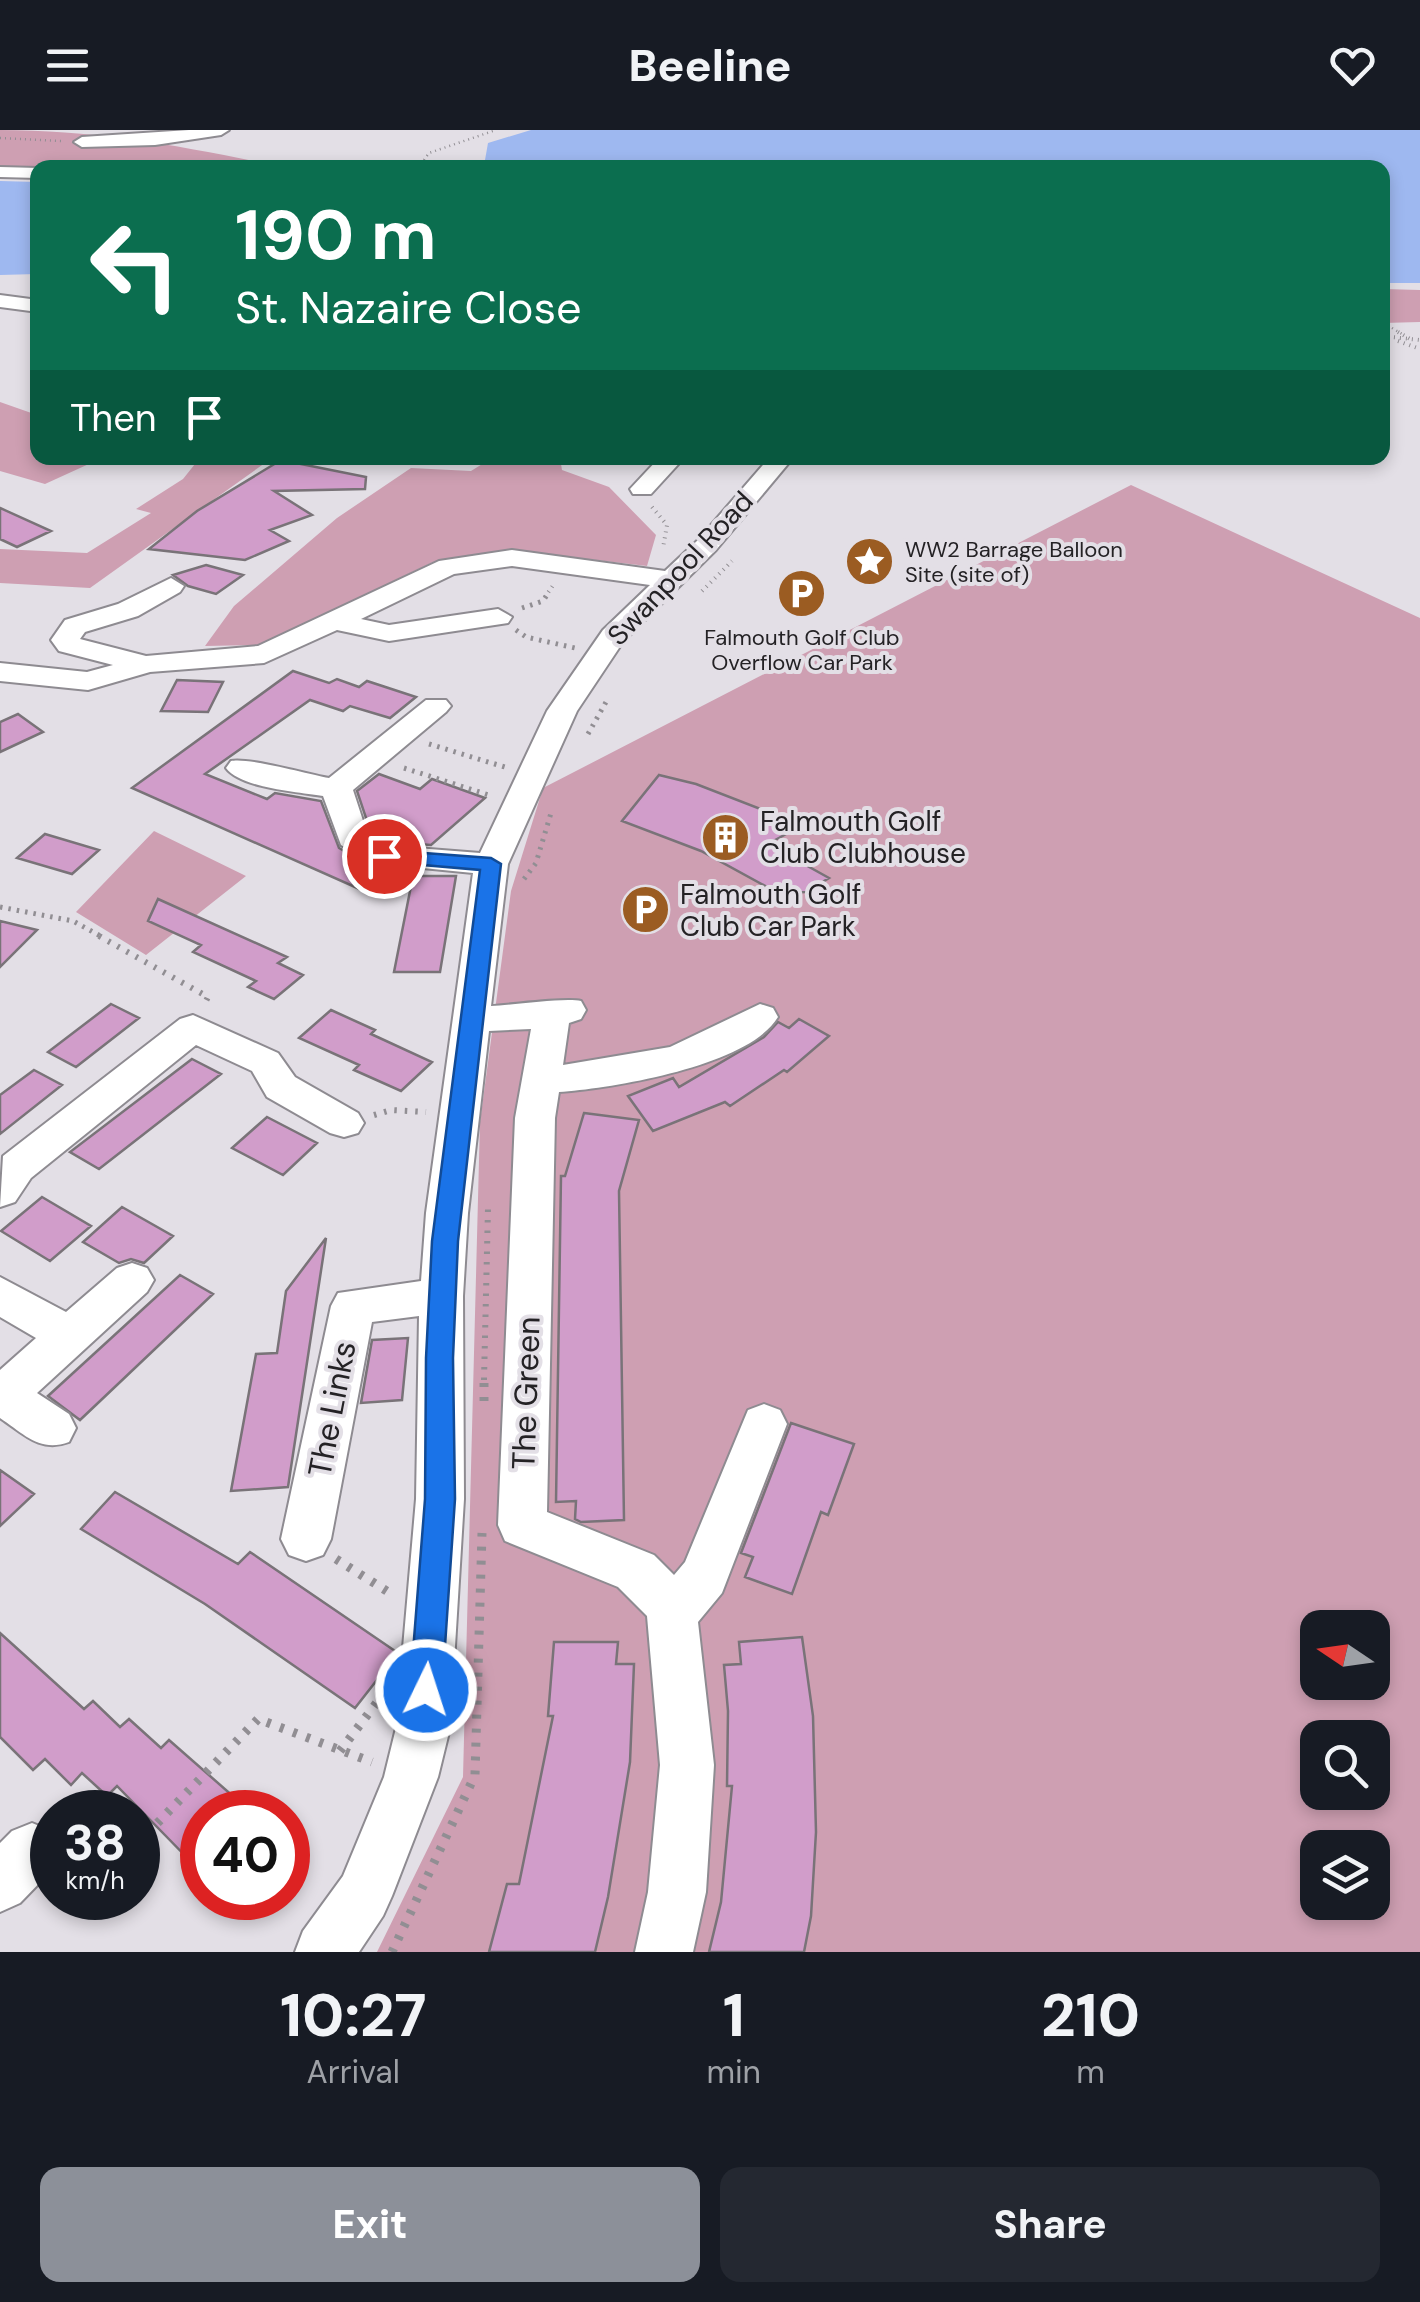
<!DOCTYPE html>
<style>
:root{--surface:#171b24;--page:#242831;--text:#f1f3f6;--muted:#9ea1a6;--accent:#8c9099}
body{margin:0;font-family:"DM Sans",sans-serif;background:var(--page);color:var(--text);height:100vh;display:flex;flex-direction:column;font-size:38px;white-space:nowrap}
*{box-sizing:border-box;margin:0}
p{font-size:32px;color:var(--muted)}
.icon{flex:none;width:55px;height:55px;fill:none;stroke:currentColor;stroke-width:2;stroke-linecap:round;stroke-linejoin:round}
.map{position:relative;height:1822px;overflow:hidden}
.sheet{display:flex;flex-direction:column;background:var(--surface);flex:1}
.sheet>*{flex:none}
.guide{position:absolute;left:30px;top:30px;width:1360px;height:305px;border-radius:20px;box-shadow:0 5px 15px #0003;background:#0b6e4f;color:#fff;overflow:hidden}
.needle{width:65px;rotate:283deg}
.buttons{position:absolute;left:1300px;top:1480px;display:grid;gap:20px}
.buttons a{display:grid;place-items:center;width:90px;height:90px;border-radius:20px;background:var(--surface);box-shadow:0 5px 15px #0003;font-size:50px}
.speed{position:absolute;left:30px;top:1660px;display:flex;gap:20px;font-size:50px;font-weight:700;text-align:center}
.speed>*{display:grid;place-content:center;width:130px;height:130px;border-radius:50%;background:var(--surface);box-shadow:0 5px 15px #0003;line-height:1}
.speed small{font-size:25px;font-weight:400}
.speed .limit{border:15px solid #d22;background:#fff;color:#111}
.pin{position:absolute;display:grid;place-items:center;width:85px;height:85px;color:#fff;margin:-42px;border:5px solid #fff;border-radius:50%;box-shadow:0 2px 10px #0007}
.me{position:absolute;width:110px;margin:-55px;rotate:4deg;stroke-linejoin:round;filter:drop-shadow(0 0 8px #0008)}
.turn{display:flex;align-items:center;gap:35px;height:210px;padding:0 40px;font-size:45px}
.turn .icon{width:130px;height:130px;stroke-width:2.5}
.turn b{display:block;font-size:70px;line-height:85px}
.then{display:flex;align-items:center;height:95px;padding:0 40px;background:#0003;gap:20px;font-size:38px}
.eta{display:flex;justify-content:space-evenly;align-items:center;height:170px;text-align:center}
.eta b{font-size:60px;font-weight:800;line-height:70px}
.button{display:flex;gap:20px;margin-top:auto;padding:20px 40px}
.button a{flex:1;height:115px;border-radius:20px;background:var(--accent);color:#fff;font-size:40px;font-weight:800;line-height:115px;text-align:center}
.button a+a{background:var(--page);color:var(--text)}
header{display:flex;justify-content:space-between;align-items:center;height:130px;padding:0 40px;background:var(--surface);font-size:45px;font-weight:800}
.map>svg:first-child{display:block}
.green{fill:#ce9fb2;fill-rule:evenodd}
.water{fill:#9eb8f0}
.building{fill:#d19dca;stroke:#797378;stroke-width:2.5}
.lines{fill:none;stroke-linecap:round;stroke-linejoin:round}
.minor-casing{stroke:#8e8b91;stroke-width:4}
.path-far4{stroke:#918e93;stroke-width:2.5;stroke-dasharray:1 4;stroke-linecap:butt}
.path-far3{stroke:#918e93;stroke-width:4;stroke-dasharray:1 5;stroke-linecap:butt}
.path-far2{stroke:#918e93;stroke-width:5;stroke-dasharray:2.5 6;stroke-linecap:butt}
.path-far1{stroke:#918e93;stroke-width:6;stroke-dasharray:2.5 8;stroke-linecap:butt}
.path{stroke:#918e93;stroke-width:9;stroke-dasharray:4 10;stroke-linecap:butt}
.minor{fill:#fff;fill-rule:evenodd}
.route{fill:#1a73e8;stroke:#114b97;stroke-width:2.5}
.labels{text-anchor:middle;stroke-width:8;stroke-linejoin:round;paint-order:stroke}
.far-poi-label{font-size:22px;fill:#242225;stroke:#e3dfe6;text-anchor:start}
.street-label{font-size:28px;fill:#242225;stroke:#e3dfe6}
.poi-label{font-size:28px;fill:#242225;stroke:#e3dfe6;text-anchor:start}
.near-street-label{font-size:32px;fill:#242225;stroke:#e3dfe6}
</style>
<header><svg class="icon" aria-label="menu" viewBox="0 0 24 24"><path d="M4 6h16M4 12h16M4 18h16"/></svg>Beeline<svg class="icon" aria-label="heart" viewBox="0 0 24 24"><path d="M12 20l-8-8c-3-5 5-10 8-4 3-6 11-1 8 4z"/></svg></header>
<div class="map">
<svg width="1420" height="1822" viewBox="0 0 1420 1822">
<rect width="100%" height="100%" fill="#e3dfe6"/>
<path class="green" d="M0 0C88 0 172 14 258 32L256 38H38L37 43 0 42Z
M1383 159 1420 160V192L1383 193Z
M0 272 37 285 38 328H102L45 354 0 341Z
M272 328 90 458 0 453V419L87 423 151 383 136 379 183 349 199 329Z
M492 328H560L562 340 609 357 656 405 647 436 536 423 433 432 260 515 205 516 234 476 337 388 411 338 471 341Z
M1131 355 1420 488V1822H377L463 1647 480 992 511 761 543 658ZM1318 1498H1372V1552H1318ZM1318 1608H1372V1662H1318ZM1318 1718H1372V1772H1318Z
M154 701 246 746 146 825 76 782Z"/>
<path class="water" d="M531 0H1420V153H1383L1382 38H497L485 30 488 13Z
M0 51 37 52V144L0 145Z"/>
<path class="building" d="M281 330 366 347 365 359 274 361 312 385 270 400 289 411 245 430 149 419 197 381Z
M0 378 51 401 17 417 0 409Z
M206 435 243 445 216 464 188 456 173 445Z
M293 541 329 553 337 549 359 557 367 551 416 567 390 588 350 576 343 581 310 570 205 644 267 669 275 663 321 671 339 718 370 736 392 739 364 761 132 658Z
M177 550 223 552 208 582 161 581Z
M18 584 43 602 0 622V592Z
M379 644 420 659 432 649 485 668 431 715 392 712 370 700 357 661Z
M659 645 696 654 776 685 797 698 768 714 829 748 806 762 778 763 701 721 622 691Z
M45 704 99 720 72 744 17 728Z
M413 746H456L440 842H394Z
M158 769 287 827 278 833 303 845 274 869 248 857 256 851 193 822 201 815 148 791Z
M0 791 37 800 0 837Z
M111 874 139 888 76 937 48 922Z
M331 880 375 900 371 904 432 932 401 961 354 940 359 935 299 908Z
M799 889 829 906 787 942 784 940 730 976 725 972 653 1001 628 966 673 948 679 957 764 907 778 892 789 898Z
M192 929 221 944 99 1039 70 1022Z
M34 940 62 955 0 1004V965Z
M584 983 639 990 619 1061 624 1390 581 1392 575 1389 576 1371 556 1372 561 1046H565Z
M267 987 317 1013 283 1045 232 1018Z
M42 1067 91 1096 50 1131 1 1101Z
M122 1077 173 1106 144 1133 131 1129 119 1133 83 1112Z
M326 1108 288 1357 231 1361 256 1224 277 1223 286 1161Z
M180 1145 213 1164 80 1290 48 1266Z
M408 1208 402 1270 361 1273 372 1210Z
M791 1293 854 1314 828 1385 821 1382 792 1464 745 1447 753 1427 741 1423Z
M0 1340 34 1364 0 1396Z
M115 1362 238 1434 250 1422 398 1523 355 1578 205 1474 81 1399Z
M0 1503 84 1579 93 1571 120 1597 129 1589 161 1618 169 1610 251 1682H202V1743L117 1656 107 1666 82 1643 71 1655 45 1629 33 1640 0 1607Z
M802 1507 813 1586 816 1702 811 1786 804 1822H709L721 1772 732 1656H727L728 1581 724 1535 741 1534 739 1512Z
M554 1512H618L616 1534H634L630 1632 608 1767 595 1822H489L507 1754H519L553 1586H548Z"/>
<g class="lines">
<defs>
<path id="minor" d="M189 0H229L221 5 155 15 82 17 74 12 82 7Z
M0 37 38 38V48L0 47Z
M0 165 38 170V182L0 177Z
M659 328H684L651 364H633L630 359Z
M769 328H793L716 420 623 512 577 581 508 734 491 876C513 875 566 867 581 871L586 880 581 889 569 893 563 935 670 917 760 874 773 878 778 887C749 936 613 958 559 962L555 988 547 1382 654 1425 674 1445 685 1432 748 1280 764 1274 780 1280 787 1294 722 1463 698 1492 714 1635 706 1762 693 1822H635L648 1762 660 1635 647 1486 618 1457 505 1411 498 1395 515 988 531 899 489 901 468 1083 463 1166 464 1369 450 1598 438 1647 392 1766 383 1786 359 1822H295L303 1801 343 1746 384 1647 396 1598 416 1369 419 1186 372 1192 331 1409 323 1425 306 1431 289 1425 281 1409 331 1176 338 1163 421 1151 426 1083 473 743 372 733 341 715 323 666C298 662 241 658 226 638L231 631C247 627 307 644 329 648L426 570H446L451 576 446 582 353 660 367 703 391 716 480 723 547 581 603 500 650 455 512 436 454 444 361 489 389 495 498 479 512 487 508 493 389 511 337 500 264 533 150 542 88 560 0 551V533L87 542 113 535 59 521 51 510 65 490 118 474 171 448 184 456 180 462 138 486 85 502 80 509 146 526 258 516 439 431 512 420 665 441 698 410Z
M193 885 278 923 295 947 358 983 364 993 358 1003 344 1007 330 1003 267 967 252 941 196 915 31 1048 15 1072 0 1077 3 1026 180 889Z
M132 1133 147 1138 154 1150 147 1162 37 1263 69 1284 76 1298 69 1312C40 1323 24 1304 0 1288V1240L36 1208 0 1187V1147L66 1182 117 1138Z
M32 1693 52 1701V1740L20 1773 0 1782V1713L12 1701Z"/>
</defs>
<use href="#minor" class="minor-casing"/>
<path class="path-far4" d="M0 8 61 11
M418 38 429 23 496 0
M1392 198 1402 204"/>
<path class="path-far3" d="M1398 202 1410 209
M1382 206 1420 210
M1398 211 1420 219
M652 377 667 395 663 418
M702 461 732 431
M545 467 554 454"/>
<path class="path-far2" d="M522 478 543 471 547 465
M516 500 526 507 575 518
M588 604 606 572
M429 614 508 638
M404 638 492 666
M524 749 536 733 551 683
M0 777 73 791 104 808"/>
<path class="path-far1" d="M99 806 208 867 204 875
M374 985 391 980 426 982
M484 1250 488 1078"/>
<path class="path" d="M484 1271V1248
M336 1429 393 1465
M340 1621 381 1567
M138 1713 258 1589 372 1632
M392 1822 475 1645 482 1403"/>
<use href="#minor" class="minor"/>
</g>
<path class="route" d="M384 720 491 728 501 734 458 1111 453 1228 455 1369 442 1560 437 1571 426 1576 414 1571 410 1560 425 1369 426 1228 432 1111 480 740 377 731 374 726Z"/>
<defs>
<symbol id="sight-disc" viewBox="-11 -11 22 22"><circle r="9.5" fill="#9b5c22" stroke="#e3dfe6"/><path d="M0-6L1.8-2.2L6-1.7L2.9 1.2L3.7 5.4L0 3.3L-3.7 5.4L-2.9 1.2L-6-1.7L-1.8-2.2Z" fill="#fff"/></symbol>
<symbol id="parking-disc" viewBox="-11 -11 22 22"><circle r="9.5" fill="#9b5c22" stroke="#e3dfe6"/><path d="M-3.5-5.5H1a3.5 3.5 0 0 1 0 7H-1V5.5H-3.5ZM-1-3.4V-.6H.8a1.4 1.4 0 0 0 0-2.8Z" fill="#fff"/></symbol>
<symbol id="building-disc" viewBox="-11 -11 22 22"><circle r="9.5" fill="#9b5c22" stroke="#e3dfe6"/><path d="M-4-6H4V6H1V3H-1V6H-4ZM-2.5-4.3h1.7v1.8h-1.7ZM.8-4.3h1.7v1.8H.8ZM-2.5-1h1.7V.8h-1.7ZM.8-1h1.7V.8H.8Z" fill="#fff"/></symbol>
</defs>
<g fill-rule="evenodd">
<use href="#sight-disc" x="842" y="404" width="55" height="55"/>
<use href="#parking-disc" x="774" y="436" width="55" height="55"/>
<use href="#building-disc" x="698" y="680" width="55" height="55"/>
<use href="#parking-disc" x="618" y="752" width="55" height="55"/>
</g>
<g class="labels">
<g class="far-poi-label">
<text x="905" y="427">WW2 Barrage Balloon<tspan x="905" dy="25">Site (site of)</tspan></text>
<text x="802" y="515" text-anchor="middle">Falmouth Golf Club<tspan x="802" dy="25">Overflow Car Park</tspan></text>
</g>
<g class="street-label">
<text transform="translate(680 438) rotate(-47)" y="10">Swanpool Road</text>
</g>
<g class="poi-label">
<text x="760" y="701">Falmouth Golf<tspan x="760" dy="32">Club Clubhouse</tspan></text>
<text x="680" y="774">Falmouth Golf<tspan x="680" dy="32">Club Car Park</tspan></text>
</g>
<g class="near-street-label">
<text transform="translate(526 1263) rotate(-88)" y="11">The Green</text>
<text transform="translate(332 1279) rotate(-79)" y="11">The Links</text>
</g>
</g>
</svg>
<div class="buttons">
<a><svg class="needle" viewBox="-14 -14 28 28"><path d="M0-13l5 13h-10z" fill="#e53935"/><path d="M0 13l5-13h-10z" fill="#9ea1a6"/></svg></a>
<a><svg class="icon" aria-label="search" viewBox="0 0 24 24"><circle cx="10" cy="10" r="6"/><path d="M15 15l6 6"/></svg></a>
<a><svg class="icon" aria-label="layers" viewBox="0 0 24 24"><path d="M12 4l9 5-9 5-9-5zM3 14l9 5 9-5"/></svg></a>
</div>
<div class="speed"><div>38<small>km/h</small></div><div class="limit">40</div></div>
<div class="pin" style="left:384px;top:726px;background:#d93025"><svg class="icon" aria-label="arrive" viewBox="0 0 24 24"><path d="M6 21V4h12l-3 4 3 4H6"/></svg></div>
<svg class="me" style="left:426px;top:1560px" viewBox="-20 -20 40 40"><circle r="17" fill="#1a73e8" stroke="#fff" stroke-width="3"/><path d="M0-11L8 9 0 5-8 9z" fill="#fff"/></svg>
<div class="guide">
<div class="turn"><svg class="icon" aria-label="left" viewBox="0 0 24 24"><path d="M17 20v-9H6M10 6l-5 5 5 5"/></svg><div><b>190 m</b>St. Nazaire Close</div></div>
<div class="then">Then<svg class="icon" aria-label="arrive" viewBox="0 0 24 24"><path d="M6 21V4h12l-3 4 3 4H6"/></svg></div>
</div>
</div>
<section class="sheet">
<div class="eta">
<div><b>10:27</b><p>Arrival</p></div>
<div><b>1</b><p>min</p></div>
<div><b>210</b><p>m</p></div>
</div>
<div class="button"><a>Exit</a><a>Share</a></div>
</section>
